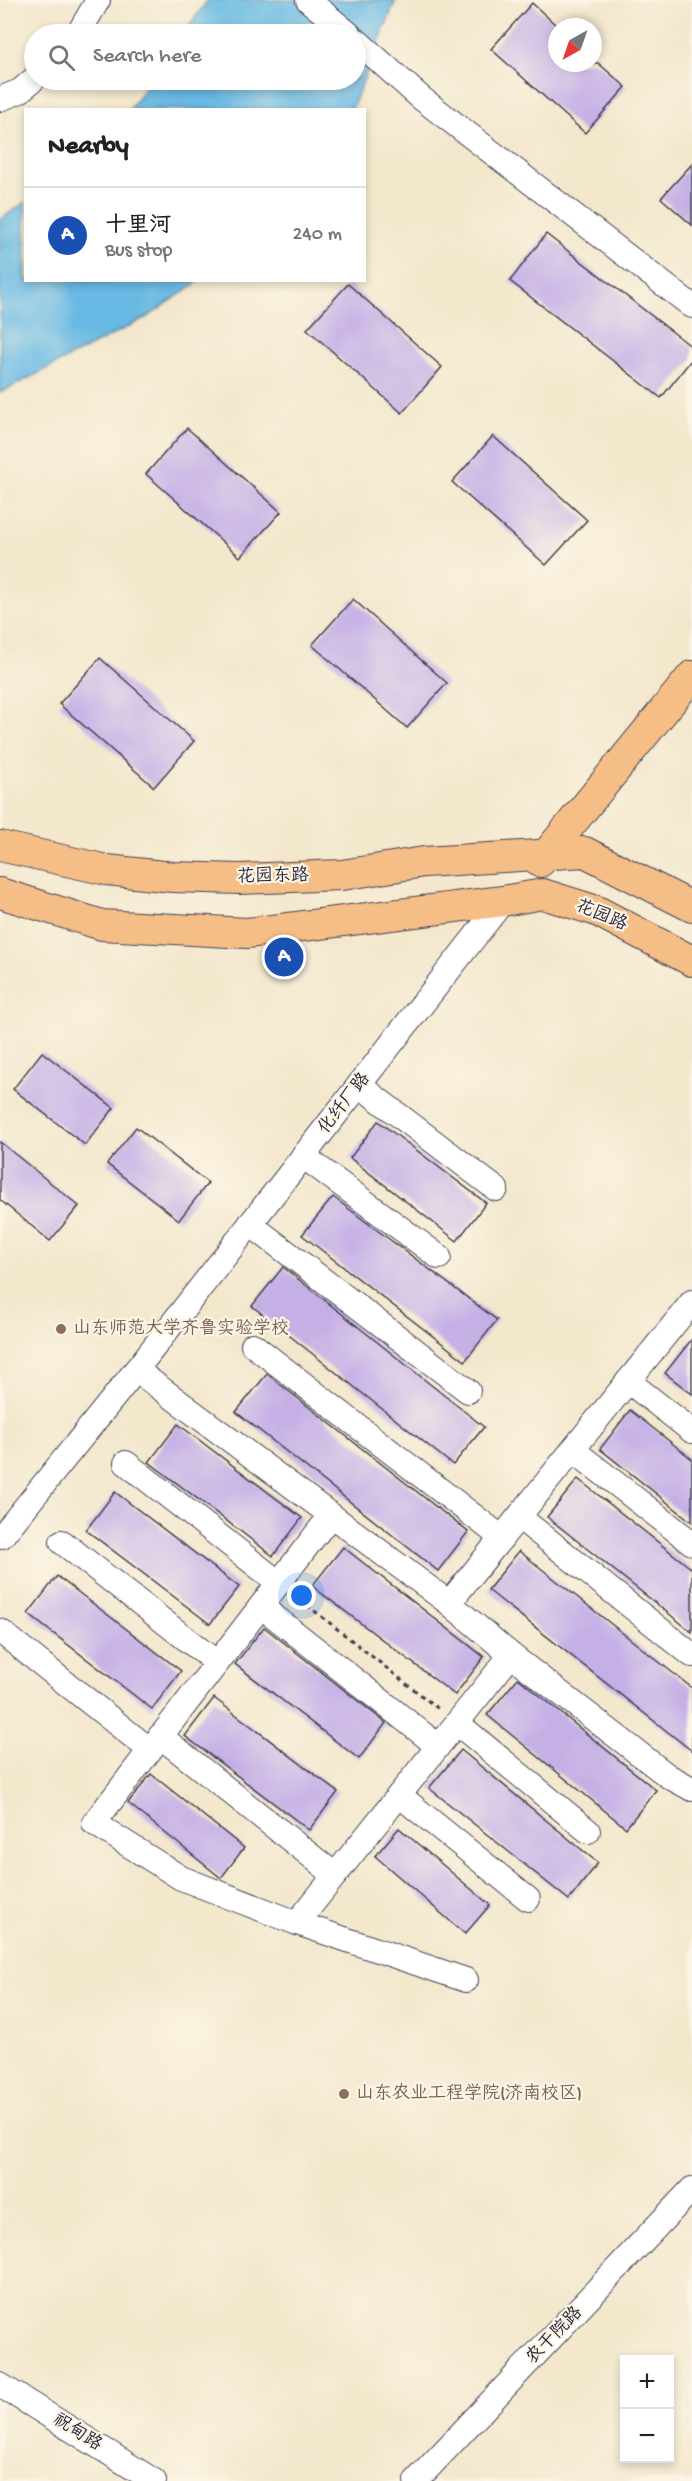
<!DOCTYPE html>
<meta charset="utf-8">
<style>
:root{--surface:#fff;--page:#f6f6f6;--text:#222;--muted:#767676;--line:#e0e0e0;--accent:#7c3aed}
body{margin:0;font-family:"Gochi Hand","LXGW WenKai TC",sans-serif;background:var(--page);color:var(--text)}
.controls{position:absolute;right:18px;bottom:18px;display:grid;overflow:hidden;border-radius:0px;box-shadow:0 3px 9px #0003}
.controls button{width:54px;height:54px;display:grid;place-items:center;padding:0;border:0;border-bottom:2px solid var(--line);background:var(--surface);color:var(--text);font:30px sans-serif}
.compass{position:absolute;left:548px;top:18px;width:54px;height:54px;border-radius:50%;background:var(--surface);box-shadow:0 3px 9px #0003;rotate:220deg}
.you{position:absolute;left:302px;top:1596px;width:21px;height:21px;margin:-15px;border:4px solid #fff;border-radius:50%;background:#1a73e8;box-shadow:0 0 0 9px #1a73e833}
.badge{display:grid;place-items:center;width:39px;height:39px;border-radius:50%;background:var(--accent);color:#fff;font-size:20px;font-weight:700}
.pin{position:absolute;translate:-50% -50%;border:3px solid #fff;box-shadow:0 2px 6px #0006}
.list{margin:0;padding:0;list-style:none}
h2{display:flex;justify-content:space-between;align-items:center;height:78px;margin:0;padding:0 24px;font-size:26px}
h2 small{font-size:20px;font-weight:400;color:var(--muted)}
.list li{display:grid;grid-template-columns:39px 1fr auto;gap:18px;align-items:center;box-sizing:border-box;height:96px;padding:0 24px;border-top:2px solid var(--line)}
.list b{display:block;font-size:22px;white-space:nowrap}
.list p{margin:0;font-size:20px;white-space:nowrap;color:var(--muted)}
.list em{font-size:20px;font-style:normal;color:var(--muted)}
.icon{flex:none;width:33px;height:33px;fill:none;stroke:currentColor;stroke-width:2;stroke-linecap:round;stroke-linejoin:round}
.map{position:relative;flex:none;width:692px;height:2481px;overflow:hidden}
.search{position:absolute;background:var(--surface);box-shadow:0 3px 9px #0003;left:24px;top:24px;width:342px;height:66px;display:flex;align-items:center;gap:15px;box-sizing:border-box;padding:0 21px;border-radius:33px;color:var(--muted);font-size:22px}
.panel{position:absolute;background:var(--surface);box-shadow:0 3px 9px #0003;left:24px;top:108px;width:342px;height:174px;border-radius:0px}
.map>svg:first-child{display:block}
.water{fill:#67b9e3;stroke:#446e8f;stroke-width:1.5}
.building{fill:#c5b0e6}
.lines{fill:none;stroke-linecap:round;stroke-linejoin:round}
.minor-casing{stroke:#414051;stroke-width:26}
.major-casing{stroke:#414051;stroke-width:32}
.path{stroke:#414051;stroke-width:3;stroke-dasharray:4.5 4.5;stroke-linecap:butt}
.minor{stroke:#fff;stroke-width:24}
.major{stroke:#f6be87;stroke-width:30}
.education-dot{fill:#8d6e63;stroke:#fcf5e5;stroke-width:2}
.labels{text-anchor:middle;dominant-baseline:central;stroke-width:4.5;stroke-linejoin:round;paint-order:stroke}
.street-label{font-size:18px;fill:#22223b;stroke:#fcf5e5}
.education-label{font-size:18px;fill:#785e54;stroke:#fcf5e5;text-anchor:start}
</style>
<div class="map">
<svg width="692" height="2481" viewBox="0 0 692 2481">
<rect width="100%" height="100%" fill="#fcf5e5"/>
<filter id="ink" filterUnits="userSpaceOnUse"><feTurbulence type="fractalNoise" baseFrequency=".0167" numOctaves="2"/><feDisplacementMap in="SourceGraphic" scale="12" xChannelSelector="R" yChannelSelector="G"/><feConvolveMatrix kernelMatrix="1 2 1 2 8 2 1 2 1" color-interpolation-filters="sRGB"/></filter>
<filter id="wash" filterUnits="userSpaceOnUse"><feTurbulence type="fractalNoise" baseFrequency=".008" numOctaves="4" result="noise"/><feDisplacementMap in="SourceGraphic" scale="24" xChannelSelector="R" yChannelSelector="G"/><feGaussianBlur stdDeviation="1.35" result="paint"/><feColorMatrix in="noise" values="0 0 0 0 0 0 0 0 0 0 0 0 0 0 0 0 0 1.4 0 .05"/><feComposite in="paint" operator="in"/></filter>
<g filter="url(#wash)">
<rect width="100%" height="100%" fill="#f3e7cc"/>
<!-- water -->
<g class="water">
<path d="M208 0H396L352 109 129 110 151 80H356V34H183Z"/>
<path d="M25 202 26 280 199 281 149 316 0 393V220Z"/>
</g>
<g id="blocks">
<!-- building -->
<g class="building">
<path d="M532 3 557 26V63H598L626 87 585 133 491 49Z"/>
<path d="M692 164V225L661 198Z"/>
<path d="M546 234 692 347V359L661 398 510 281Z"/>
<path d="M348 284 442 367 402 413 307 329Z"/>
<path d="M187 428 281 512 240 557 146 474Z"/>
<path d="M493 436 587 520 546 565 452 482Z"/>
<path d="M353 599 447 683 407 728 312 645Z"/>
<path d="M100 658 194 741 154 787 59 704Z"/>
<path d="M42 1052 114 1108 85 1145 13 1089Z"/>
<path d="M378 1121 486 1203 457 1241 350 1158Z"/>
<path d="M136 1127 208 1183 179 1220 107 1164Z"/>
<path d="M0 1142 79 1206 50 1241 0 1200Z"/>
<path d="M333 1197 497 1320 465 1361 302 1235Z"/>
<path d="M283 1267 484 1427 453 1465 252 1306Z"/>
<path d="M692 1339V1394L665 1373Z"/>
<path d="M267 1374 468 1532 438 1571 236 1412Z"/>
<path d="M630 1410 692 1459V1522L600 1449Z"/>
<path d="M178 1424 302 1518 273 1556 149 1462Z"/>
<path d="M578 1479 692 1569V1632L547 1517Z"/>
<path d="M115 1492 239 1587 210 1624 86 1530Z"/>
<path d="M343 1547 484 1657 455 1695 312 1586Z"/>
<path d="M519 1551 692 1688V1751L488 1590Z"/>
<path d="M57 1576 181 1671 152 1709 28 1614Z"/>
<path d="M264 1627 386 1723 359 1759 235 1664Z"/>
<path d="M518 1678 656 1790 626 1828 487 1715Z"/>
<path d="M214 1698 338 1792 309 1830 185 1736Z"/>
<path d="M461 1750 598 1863 569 1900 429 1788Z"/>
<path d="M151 1774 244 1848 221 1878 128 1803Z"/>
<path d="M399 1828 490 1905 465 1934 375 1856Z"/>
</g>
</g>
</g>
<g filter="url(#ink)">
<use href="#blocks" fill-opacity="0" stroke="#414051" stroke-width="1.5"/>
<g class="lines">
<!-- minor casing -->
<g class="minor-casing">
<g id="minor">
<path d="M308 0 349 34"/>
<path d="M78 34 98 0"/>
<path d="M356 40 421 98 692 306"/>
<path d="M0 99 20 91 34 79"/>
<path d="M359 1085 496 1189"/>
<path d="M303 1156 439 1257"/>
<path d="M250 1224 468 1391"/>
<path d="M253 1345 502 1538"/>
<path d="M136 1370 449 1603 511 1655 668 1776 692 1789"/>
<path d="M628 1381 692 1431"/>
<path d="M573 1450 692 1543"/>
<path d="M126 1463 279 1583"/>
<path d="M331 1515 94 1823 181 1878 297 1923 511 1655"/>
<path d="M519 1517 692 1655"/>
<path d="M2 1536 136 1370 503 901"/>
<path d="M62 1542 217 1663"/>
<path d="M449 1603 692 1302"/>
<path d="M261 1606 438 1746"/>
<path d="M0 1631 150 1750"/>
<path d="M457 1723 588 1831"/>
<path d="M160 1736 335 1875"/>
<path d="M399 1795 528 1899"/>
<path d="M297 1923 466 1980"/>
<path d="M0 2385 154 2481"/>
<path d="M416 2481 692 2189"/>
</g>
</g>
<!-- major casing -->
<g class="major-casing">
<g id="major">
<path d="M0 846 107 870 173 877 240 879 342 875 424 862 585 852 692 907"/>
<path d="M540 862 692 676"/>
<path d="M0 893 102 925 247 933 503 901 543 894 597 911 692 961"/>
</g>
</g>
<!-- path -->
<path class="path" d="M293 1594 441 1711"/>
<!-- minor -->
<use href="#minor" class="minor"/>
<!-- major -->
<use href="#major" class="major"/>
</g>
</g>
<!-- markers -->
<g class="education-dot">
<circle cx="61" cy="1329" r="6"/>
<circle cx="344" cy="2094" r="6"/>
</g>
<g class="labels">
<!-- street labels -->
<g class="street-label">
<text transform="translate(273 877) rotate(-1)">花园东路</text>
<text transform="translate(601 916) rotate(23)">花园路</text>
<text transform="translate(345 1104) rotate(-52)">化纤厂路</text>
<text transform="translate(555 2336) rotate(-46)">农干院路</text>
<text transform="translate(77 2433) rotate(32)">祝甸路</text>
</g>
<!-- education labels -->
<g class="education-label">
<text x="73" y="1329">山东师范大学齐鲁实验学校</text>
<text x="356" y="2094">山东农业工程学院(济南校区)</text>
</g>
</g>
</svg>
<div class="controls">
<button>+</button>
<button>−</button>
</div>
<svg class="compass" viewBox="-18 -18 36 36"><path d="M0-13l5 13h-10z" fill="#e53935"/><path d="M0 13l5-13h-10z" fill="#767676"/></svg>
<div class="you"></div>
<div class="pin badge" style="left:284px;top:957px;background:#1a4fb4">A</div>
<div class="search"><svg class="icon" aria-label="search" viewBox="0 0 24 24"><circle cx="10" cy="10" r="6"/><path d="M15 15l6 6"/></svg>Search here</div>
<section class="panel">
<h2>Nearby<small></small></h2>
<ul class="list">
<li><span class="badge" style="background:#1a4fb4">A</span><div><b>十里河</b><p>Bus stop</p></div><em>240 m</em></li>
</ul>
</section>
</div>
